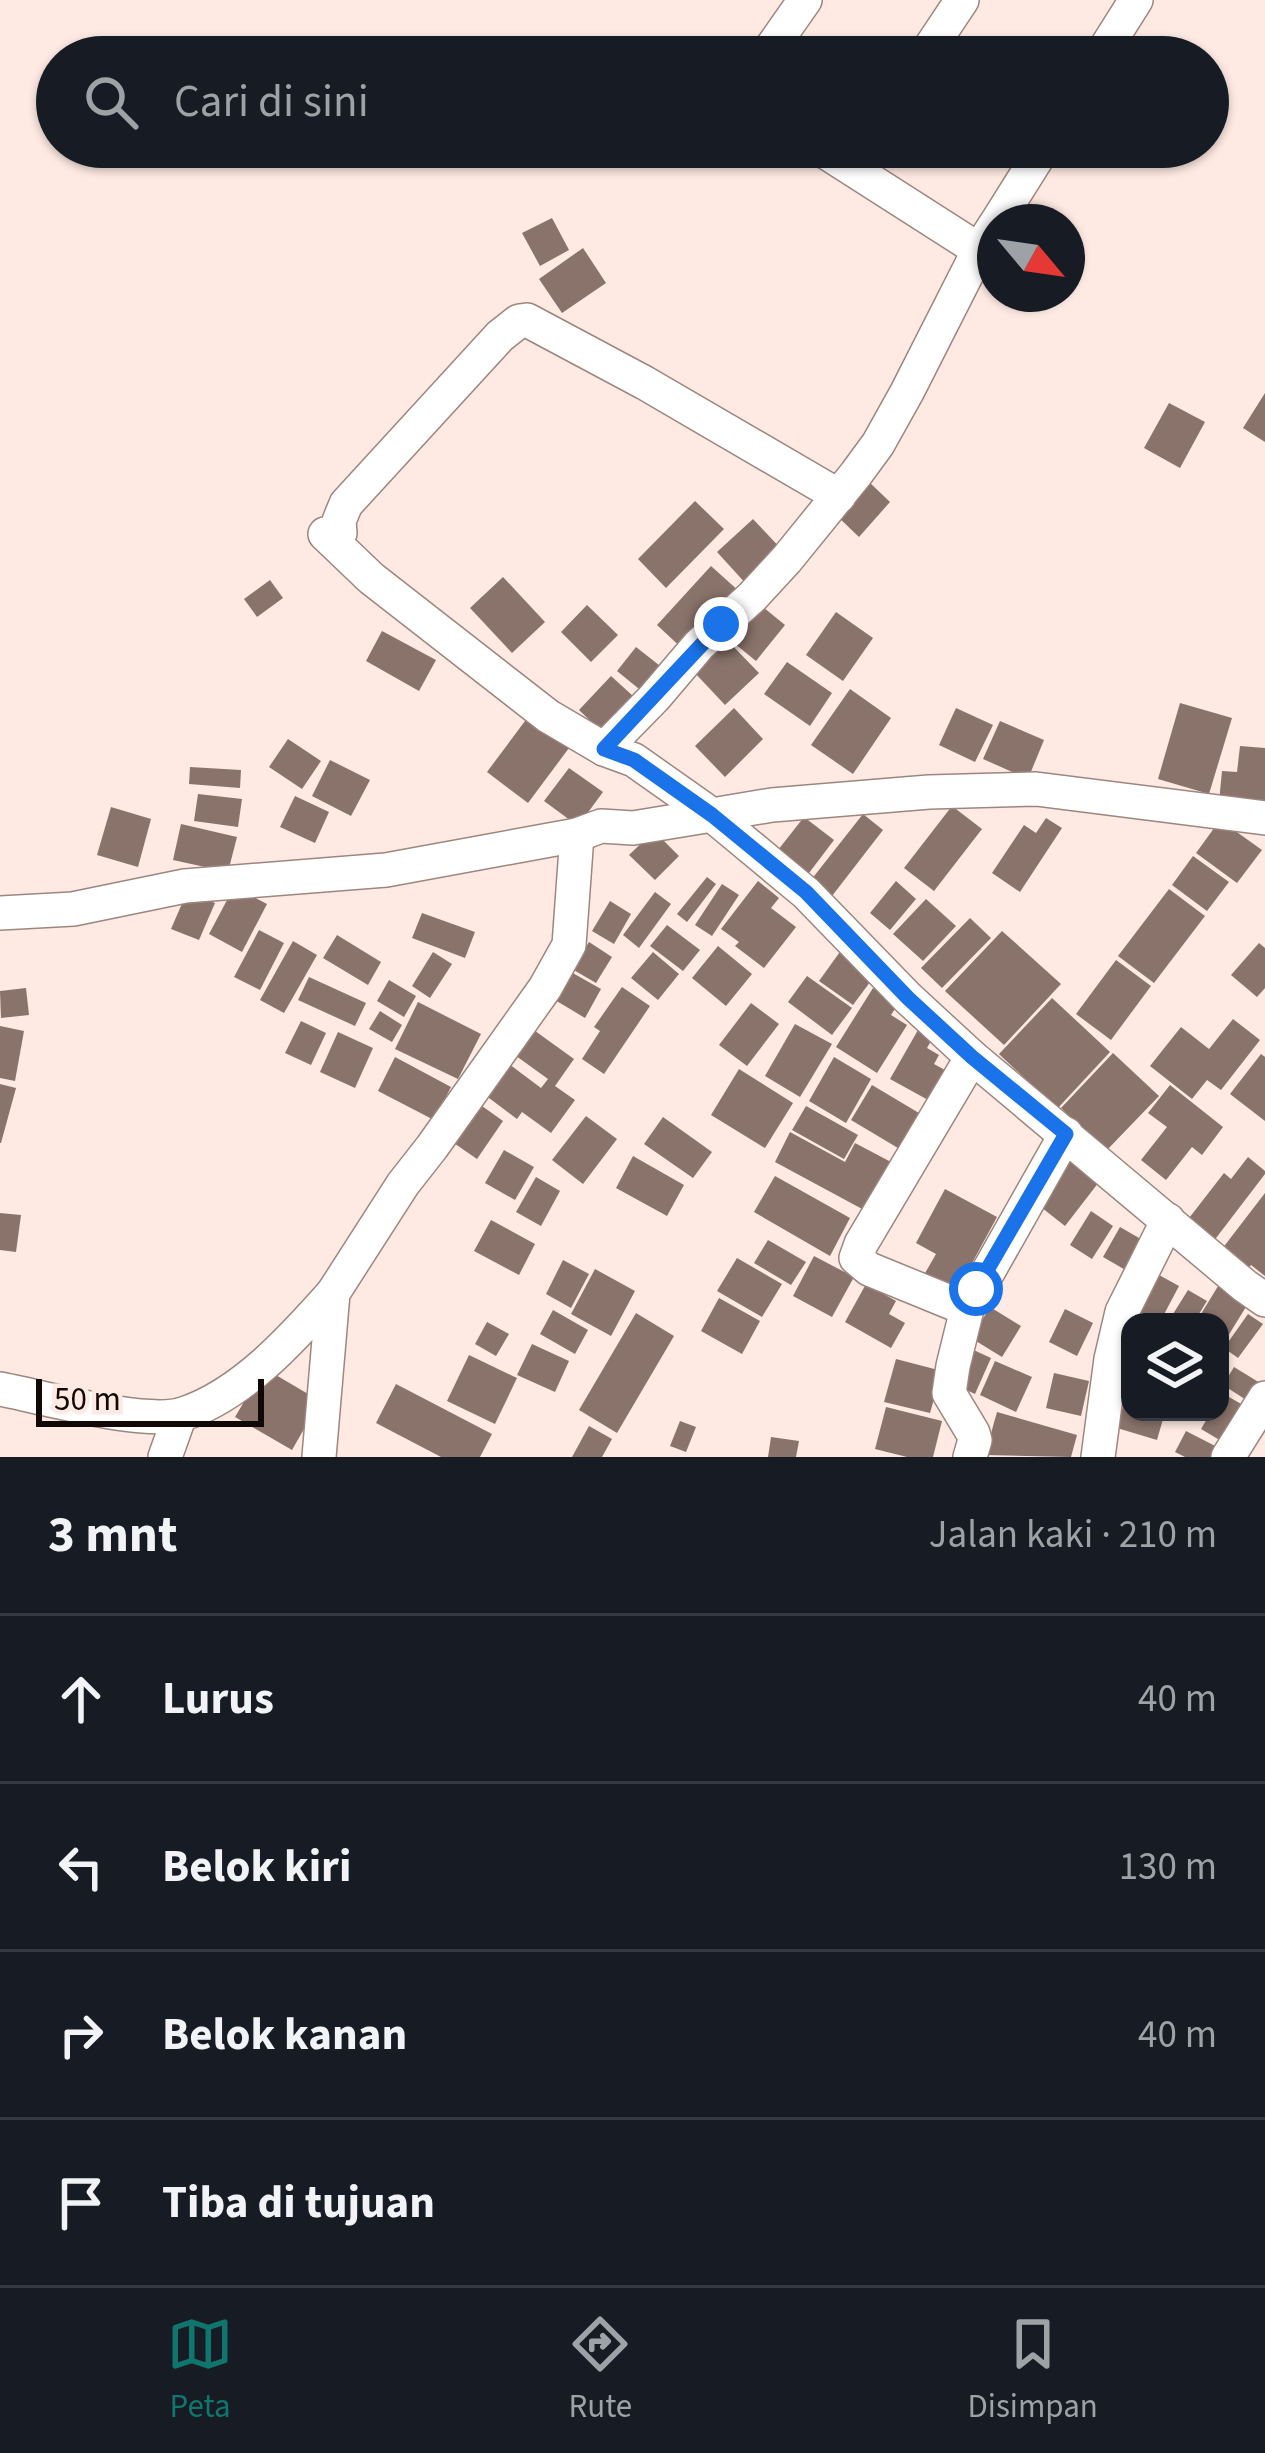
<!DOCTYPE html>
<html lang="id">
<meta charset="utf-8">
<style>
:root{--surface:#171b24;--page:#242831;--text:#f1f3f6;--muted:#9ea1a6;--line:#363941;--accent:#0f766e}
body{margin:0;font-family:"Source Sans 3",sans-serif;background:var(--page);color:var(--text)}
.controls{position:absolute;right:36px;bottom:36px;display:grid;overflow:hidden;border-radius:24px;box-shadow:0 3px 9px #0004}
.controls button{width:108px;height:108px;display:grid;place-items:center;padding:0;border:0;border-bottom:3px solid var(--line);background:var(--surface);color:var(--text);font:60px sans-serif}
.compass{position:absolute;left:977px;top:204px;width:108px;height:108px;border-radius:50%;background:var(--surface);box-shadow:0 3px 9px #0004;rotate:119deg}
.scale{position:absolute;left:36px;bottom:30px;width:228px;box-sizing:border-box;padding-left:12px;border:6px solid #110907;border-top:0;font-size:33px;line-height:42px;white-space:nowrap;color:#110907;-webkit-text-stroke:9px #feeae3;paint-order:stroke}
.stop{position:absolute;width:36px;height:36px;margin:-27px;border:9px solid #1a73e8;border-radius:50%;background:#fff}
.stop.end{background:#1a73e8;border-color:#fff;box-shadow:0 3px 12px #0008}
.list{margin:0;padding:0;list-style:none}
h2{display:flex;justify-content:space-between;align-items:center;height:156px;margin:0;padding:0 48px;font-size:51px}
h2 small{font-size:39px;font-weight:400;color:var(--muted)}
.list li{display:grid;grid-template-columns:78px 1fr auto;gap:36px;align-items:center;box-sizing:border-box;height:168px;padding:0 48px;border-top:3px solid var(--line)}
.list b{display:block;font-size:45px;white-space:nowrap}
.list em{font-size:39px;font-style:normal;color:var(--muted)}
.icon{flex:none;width:66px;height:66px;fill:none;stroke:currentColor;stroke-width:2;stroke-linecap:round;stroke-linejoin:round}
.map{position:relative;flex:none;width:1265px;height:1457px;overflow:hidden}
.search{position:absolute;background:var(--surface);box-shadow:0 3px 9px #0004;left:36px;right:36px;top:36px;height:132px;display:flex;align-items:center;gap:30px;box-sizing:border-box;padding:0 42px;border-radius:66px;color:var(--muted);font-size:45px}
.sheet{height:828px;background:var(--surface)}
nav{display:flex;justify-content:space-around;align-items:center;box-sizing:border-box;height:168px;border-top:3px solid var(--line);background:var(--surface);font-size:33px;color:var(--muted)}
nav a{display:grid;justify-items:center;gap:6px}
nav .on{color:var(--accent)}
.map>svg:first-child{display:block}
.building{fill:#89736b}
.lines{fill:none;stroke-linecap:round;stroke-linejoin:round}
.minor-casing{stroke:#9d867e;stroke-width:36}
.minor{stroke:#fff;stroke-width:33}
.route{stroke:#1a73e8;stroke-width:15}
</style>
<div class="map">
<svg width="1265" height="1457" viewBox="0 0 1265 1457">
<rect width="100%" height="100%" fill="#feeae3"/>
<!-- building -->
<g class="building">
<path d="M552 218 569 250 540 266 522 233Z"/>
<path d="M583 248 606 283 562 313 539 279Z"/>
<path d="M1265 393V442L1243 428Z"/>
<path d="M1169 403 1205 422 1180 468 1144 448Z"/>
<path d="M868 481 890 502 859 537 836 515Z"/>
<path d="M695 501 724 529 666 588 638 559Z"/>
<path d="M753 519 784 552 748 586 717 552Z"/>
<path d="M711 566 741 593 686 652 657 625Z"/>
<path d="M503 577 545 622 512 653 470 608Z"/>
<path d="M270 580 283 598 257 617 244 599Z"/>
<path d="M758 603 785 625 756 661 729 639Z"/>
<path d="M587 605 618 635 591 662 561 632Z"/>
<path d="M836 612 873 638 843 681 806 655Z"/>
<path d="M382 631 436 660 419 691 366 661Z"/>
<path d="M727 640 759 673 725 705 694 672Z"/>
<path d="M636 647 664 669 644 693 617 671Z"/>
<path d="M787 662 832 693 810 726 764 694Z"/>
<path d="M611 676 633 696 601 731 579 710Z"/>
<path d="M850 689 891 718 853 774 811 745Z"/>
<path d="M1180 703 1232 718 1209 794 1158 779Z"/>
<path d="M734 708 763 739 725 777 695 746Z"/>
<path d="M956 708 993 725 975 762 939 745Z"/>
<path d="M528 717 569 748 528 803 487 772Z"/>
<path d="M1000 721 1044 740 1028 779 983 759Z"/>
<path d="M288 739 321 761 302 789 269 767Z"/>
<path d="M1240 746 1265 748V806L1219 802 1222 771 1237 772Z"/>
<path d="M330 760 370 780 351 816 312 796Z"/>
<path d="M190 767 241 770 240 788 189 784Z"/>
<path d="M569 768 603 792 578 826 544 801Z"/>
<path d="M198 794 242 799 238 827 194 821Z"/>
<path d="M295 796 329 812 315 843 280 827Z"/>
<path d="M952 806 982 829 934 891 904 868Z"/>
<path d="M111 807 151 819 138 867 97 855Z"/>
<path d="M863 814 883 830 832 896 811 880Z"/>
<path d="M804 817 834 840 809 873 778 850Z"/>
<path d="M1046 818 1062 828 1020 892 992 873 1024 825 1036 833Z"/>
<path d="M1220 820 1262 850 1237 883 1196 853Z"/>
<path d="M181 824 237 837 228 872 173 860Z"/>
<path d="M654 831 679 856 655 880 629 855Z"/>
<path d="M1193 856 1229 882 1207 911 1172 885Z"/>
<path d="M707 877 716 884 687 922 677 914Z"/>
<path d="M758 881 779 898 771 908 796 927 764 968 735 946 739 942 721 929Z"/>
<path d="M896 881 916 899 890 930 870 913Z"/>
<path d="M722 884 739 895 712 936 695 925Z"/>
<path d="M234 887 267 904 242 952 209 934Z"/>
<path d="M1169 889 1205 916 1154 983 1118 956Z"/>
<path d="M187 892 215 903 199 940 171 929Z"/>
<path d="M655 892 671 904 639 948 623 935Z"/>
<path d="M926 899 956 926 923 961 893 934Z"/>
<path d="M610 901 631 914 614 944 592 931Z"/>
<path d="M422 913 475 932 465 958 412 938Z"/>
<path d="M970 918 991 938 942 988 921 968Z"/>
<path d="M667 925 700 950 683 971 650 946Z"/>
<path d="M259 930 284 943 260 990 234 977Z"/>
<path d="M1002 931 1061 984 1004 1045 945 991Z"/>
<path d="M337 935 381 962 368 985 323 958Z"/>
<path d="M293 941 317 955 284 1013 260 1000Z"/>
<path d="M589 942 612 957 596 983 572 969Z"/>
<path d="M1259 943 1265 948V988L1257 997 1231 975Z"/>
<path d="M718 946 752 974 726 1006 692 978Z"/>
<path d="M842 949 876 974 853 1005 819 981Z"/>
<path d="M433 952 452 964 430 998 412 986Z"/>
<path d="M653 952 679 974 658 1000 631 978Z"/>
<path d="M1116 960 1151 986 1111 1040 1076 1014Z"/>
<path d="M571 972 601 989 585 1018 555 1000Z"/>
<path d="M807 976 852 1008 832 1035 788 1002Z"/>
<path d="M309 977 366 1003 355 1026 298 1000Z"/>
<path d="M389 980 416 996 404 1017 377 1001Z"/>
<path d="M622 987 650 1006 604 1074 582 1059 600 1031 594 1027Z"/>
<path d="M26 988 29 1015 1 1018 0 991Z"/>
<path d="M873 988 898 1004 891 1015 907 1025 877 1073 836 1047Z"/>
<path d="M1052 998 1110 1052 1057 1109 999 1054Z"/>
<path d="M418 1002 481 1034 458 1079 395 1049Z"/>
<path d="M751 1003 779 1024 747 1066 719 1045Z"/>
<path d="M380 1011 402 1025 392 1042 369 1029Z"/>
<path d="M1233 1019 1260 1040 1221 1090 1207 1080 1192 1099 1150 1066 1181 1027 1209 1049Z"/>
<path d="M301 1021 326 1033 311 1065 285 1053Z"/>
<path d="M922 1023 936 1032 927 1048 939 1055 934 1064 956 1076 939 1106 890 1079Z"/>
<path d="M795 1024 832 1044 800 1097 765 1076Z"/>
<path d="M0 1026 24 1031 15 1081 0 1078Z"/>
<path d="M531 1028 574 1059 555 1086 575 1100 551 1133 522 1112 517 1119 481 1092 505 1061 541 1088 548 1079 512 1053Z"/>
<path d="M338 1032 373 1048 355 1088 320 1072Z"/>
<path d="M1113 1053 1159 1096 1106 1151 1061 1108Z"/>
<path d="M1261 1054 1265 1057V1121L1230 1094Z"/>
<path d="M395 1057 451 1087 434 1120 378 1091Z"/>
<path d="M834 1057 871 1079 846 1123 809 1101Z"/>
<path d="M739 1069 793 1103 765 1148 711 1115Z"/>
<path d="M0 1084 16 1088 1 1143H0Z"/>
<path d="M872 1085 929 1119 908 1154 851 1120Z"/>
<path d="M1170 1085 1223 1127 1202 1155 1192 1147 1166 1180 1141 1160 1167 1127 1148 1113Z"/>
<path d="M475 1101 503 1121 477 1159 448 1139Z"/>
<path d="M806 1106 858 1135 844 1159 792 1130Z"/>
<path d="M586 1116 617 1139 583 1184 552 1160Z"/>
<path d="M663 1117 712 1152 693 1178 644 1144Z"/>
<path d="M790 1132 845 1162 855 1143 891 1162 864 1210 775 1162Z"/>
<path d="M504 1150 534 1167 515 1200 485 1183Z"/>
<path d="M633 1156 684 1185 667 1216 616 1188Z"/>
<path d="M1248 1157 1265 1171V1174L1213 1242 1186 1222 1224 1173 1231 1179Z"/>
<path d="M1070 1159 1099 1182 1065 1226 1037 1204Z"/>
<path d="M775 1176 850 1218 830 1256 754 1212Z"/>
<path d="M536 1177 560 1191 541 1226 516 1212Z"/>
<path d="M945 1189 997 1217 952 1300 920 1282 936 1254 916 1243Z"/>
<path d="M1265 1193V1276L1251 1265 1248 1269 1222 1249Z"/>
<path d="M1091 1211 1113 1226 1092 1259 1070 1245Z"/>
<path d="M0 1213 21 1215 16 1252 0 1250Z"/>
<path d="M491 1220 535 1244 519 1275 474 1251Z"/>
<path d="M1120 1227 1146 1242 1129 1272 1103 1257Z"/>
<path d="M768 1240 806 1262 791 1285 754 1263Z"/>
<path d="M814 1256 854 1277 832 1317 793 1296Z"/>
<path d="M737 1258 782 1284 762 1317 717 1291Z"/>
<path d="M563 1260 589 1274 571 1308 546 1294Z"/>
<path d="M595 1269 635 1291 611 1336 571 1314Z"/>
<path d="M1150 1270 1179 1286 1160 1322 1129 1307Z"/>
<path d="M1220 1283 1249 1302 1220 1349V1322H1196Z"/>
<path d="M866 1284 896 1301 889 1314 905 1323 891 1348 845 1322Z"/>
<path d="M1188 1290 1207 1301 1194 1322H1168Z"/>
<path d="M719 1298 760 1321 742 1354 701 1331Z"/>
<path d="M990 1307 1021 1326 1002 1357 971 1338Z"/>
<path d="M1065 1309 1093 1323 1077 1356 1049 1342Z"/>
<path d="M553 1310 588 1330 575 1354 540 1334Z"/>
<path d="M636 1313 674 1336 617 1433 579 1410Z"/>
<path d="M1248 1314 1263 1324 1238 1358 1224 1348Z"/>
<path d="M487 1322 509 1334 496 1356 475 1344Z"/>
<path d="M532 1344 569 1361 555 1392 517 1375Z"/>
<path d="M967 1347 991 1358 975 1394 951 1383Z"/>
<path d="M469 1355 517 1378 495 1424 447 1401Z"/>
<path d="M896 1359 942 1371 930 1413 884 1402Z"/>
<path d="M995 1361 1032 1377 1016 1412 980 1395Z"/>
<path d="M1234 1367 1265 1386 1254 1405 1223 1385Z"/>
<path d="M264 1368 320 1401 292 1450 235 1417Z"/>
<path d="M1054 1373 1089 1381 1081 1416 1046 1408Z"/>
<path d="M396 1384 492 1434 480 1457H441L376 1423Z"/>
<path d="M1129 1387 1130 1412H1165L1157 1440 1117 1428Z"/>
<path d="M1222 1393 1250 1409 1228 1445 1201 1429 1211 1412H1220Z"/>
<path d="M886 1407 942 1421 933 1457H907L875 1449Z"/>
<path d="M997 1412 1077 1435 1071 1457 985 1455Z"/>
<path d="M680 1421 696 1427 686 1452 670 1446Z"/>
<path d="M589 1426 612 1439 602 1457H572Z"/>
<path d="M1186 1431 1221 1449 1217 1457H1185L1175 1452Z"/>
<path d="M771 1437 799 1441 796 1457H768Z"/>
</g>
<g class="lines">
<!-- minor casing -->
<g class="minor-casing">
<g id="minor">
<path d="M765 57 805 0"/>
<path d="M924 57 962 0"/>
<path d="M1100 57 1136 0"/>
<path d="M818 147 979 250"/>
<path d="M997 222 1044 147"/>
<path d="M839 496 645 383 527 320 519 321 500 336 346 504 339 521 340 533 325 534 371 578 548 716 604 749 634 760 712 815 772 805 929 792 1036 789 1265 818"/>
<path d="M604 749 654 698 699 645 752 597 787 559 856 474 878 444 907 392 979 250 995 225"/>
<path d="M0 913 73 909 185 886 386 870 577 835 601 826 633 828 712 815 806 893 908 998 972 1057 1245 1286 1265 1300"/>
<path d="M967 1309 869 1269 856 1258 861 1244 972 1057"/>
<path d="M0 1389C42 1397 146 1426 183 1414 242 1395 293 1338 333 1293"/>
<path d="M165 1457 180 1415"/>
<path d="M319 1457 333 1293 403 1184 432 1147 545 988 569 945 577 835"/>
<path d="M970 1457 975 1440 973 1433 949 1393 953 1366 967 1309 1066 1134"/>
<path d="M1098 1457 1111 1359 1122 1312 1168 1220"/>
<path d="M1228 1457 1265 1398"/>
</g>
</g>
<!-- minor -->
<use href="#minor" class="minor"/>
</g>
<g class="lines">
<!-- route -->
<path class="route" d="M721 624 604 749 634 760 712 815 806 892 908 998 972 1057 1066 1134 976 1289"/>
</g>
</svg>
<div class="controls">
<button><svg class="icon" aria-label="layers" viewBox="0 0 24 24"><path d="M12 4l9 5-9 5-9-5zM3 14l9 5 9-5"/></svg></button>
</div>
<svg class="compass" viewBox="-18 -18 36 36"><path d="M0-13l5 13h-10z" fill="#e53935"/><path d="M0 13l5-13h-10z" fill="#9ea1a6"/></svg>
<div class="scale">50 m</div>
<div class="stop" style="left:976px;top:1289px"></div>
<div class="stop end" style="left:721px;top:624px"></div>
<div class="search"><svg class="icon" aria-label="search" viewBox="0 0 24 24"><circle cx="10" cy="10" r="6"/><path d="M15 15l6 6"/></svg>Cari di sini</div>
</div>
<section class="sheet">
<h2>3 mnt<small>Jalan kaki · 210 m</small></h2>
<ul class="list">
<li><svg class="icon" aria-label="ahead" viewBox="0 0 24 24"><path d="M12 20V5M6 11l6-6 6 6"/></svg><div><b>Lurus</b></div><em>40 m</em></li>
<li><svg class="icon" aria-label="left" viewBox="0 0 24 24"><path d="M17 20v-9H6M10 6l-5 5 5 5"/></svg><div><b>Belok kiri</b></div><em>130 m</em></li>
<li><svg class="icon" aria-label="right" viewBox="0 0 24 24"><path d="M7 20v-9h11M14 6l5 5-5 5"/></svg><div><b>Belok kanan</b></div><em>40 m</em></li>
<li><svg class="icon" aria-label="arrive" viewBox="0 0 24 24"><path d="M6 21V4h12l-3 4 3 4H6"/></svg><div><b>Tiba di tujuan</b></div></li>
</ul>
</section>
<nav>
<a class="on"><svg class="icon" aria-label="map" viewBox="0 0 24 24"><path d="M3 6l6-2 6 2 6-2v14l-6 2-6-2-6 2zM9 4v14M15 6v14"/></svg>Peta</a>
<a><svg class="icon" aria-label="directions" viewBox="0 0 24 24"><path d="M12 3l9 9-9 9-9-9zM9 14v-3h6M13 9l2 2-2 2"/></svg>Rute</a>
<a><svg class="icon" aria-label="saved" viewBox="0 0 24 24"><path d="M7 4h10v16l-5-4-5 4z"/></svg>Disimpan</a>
</nav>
